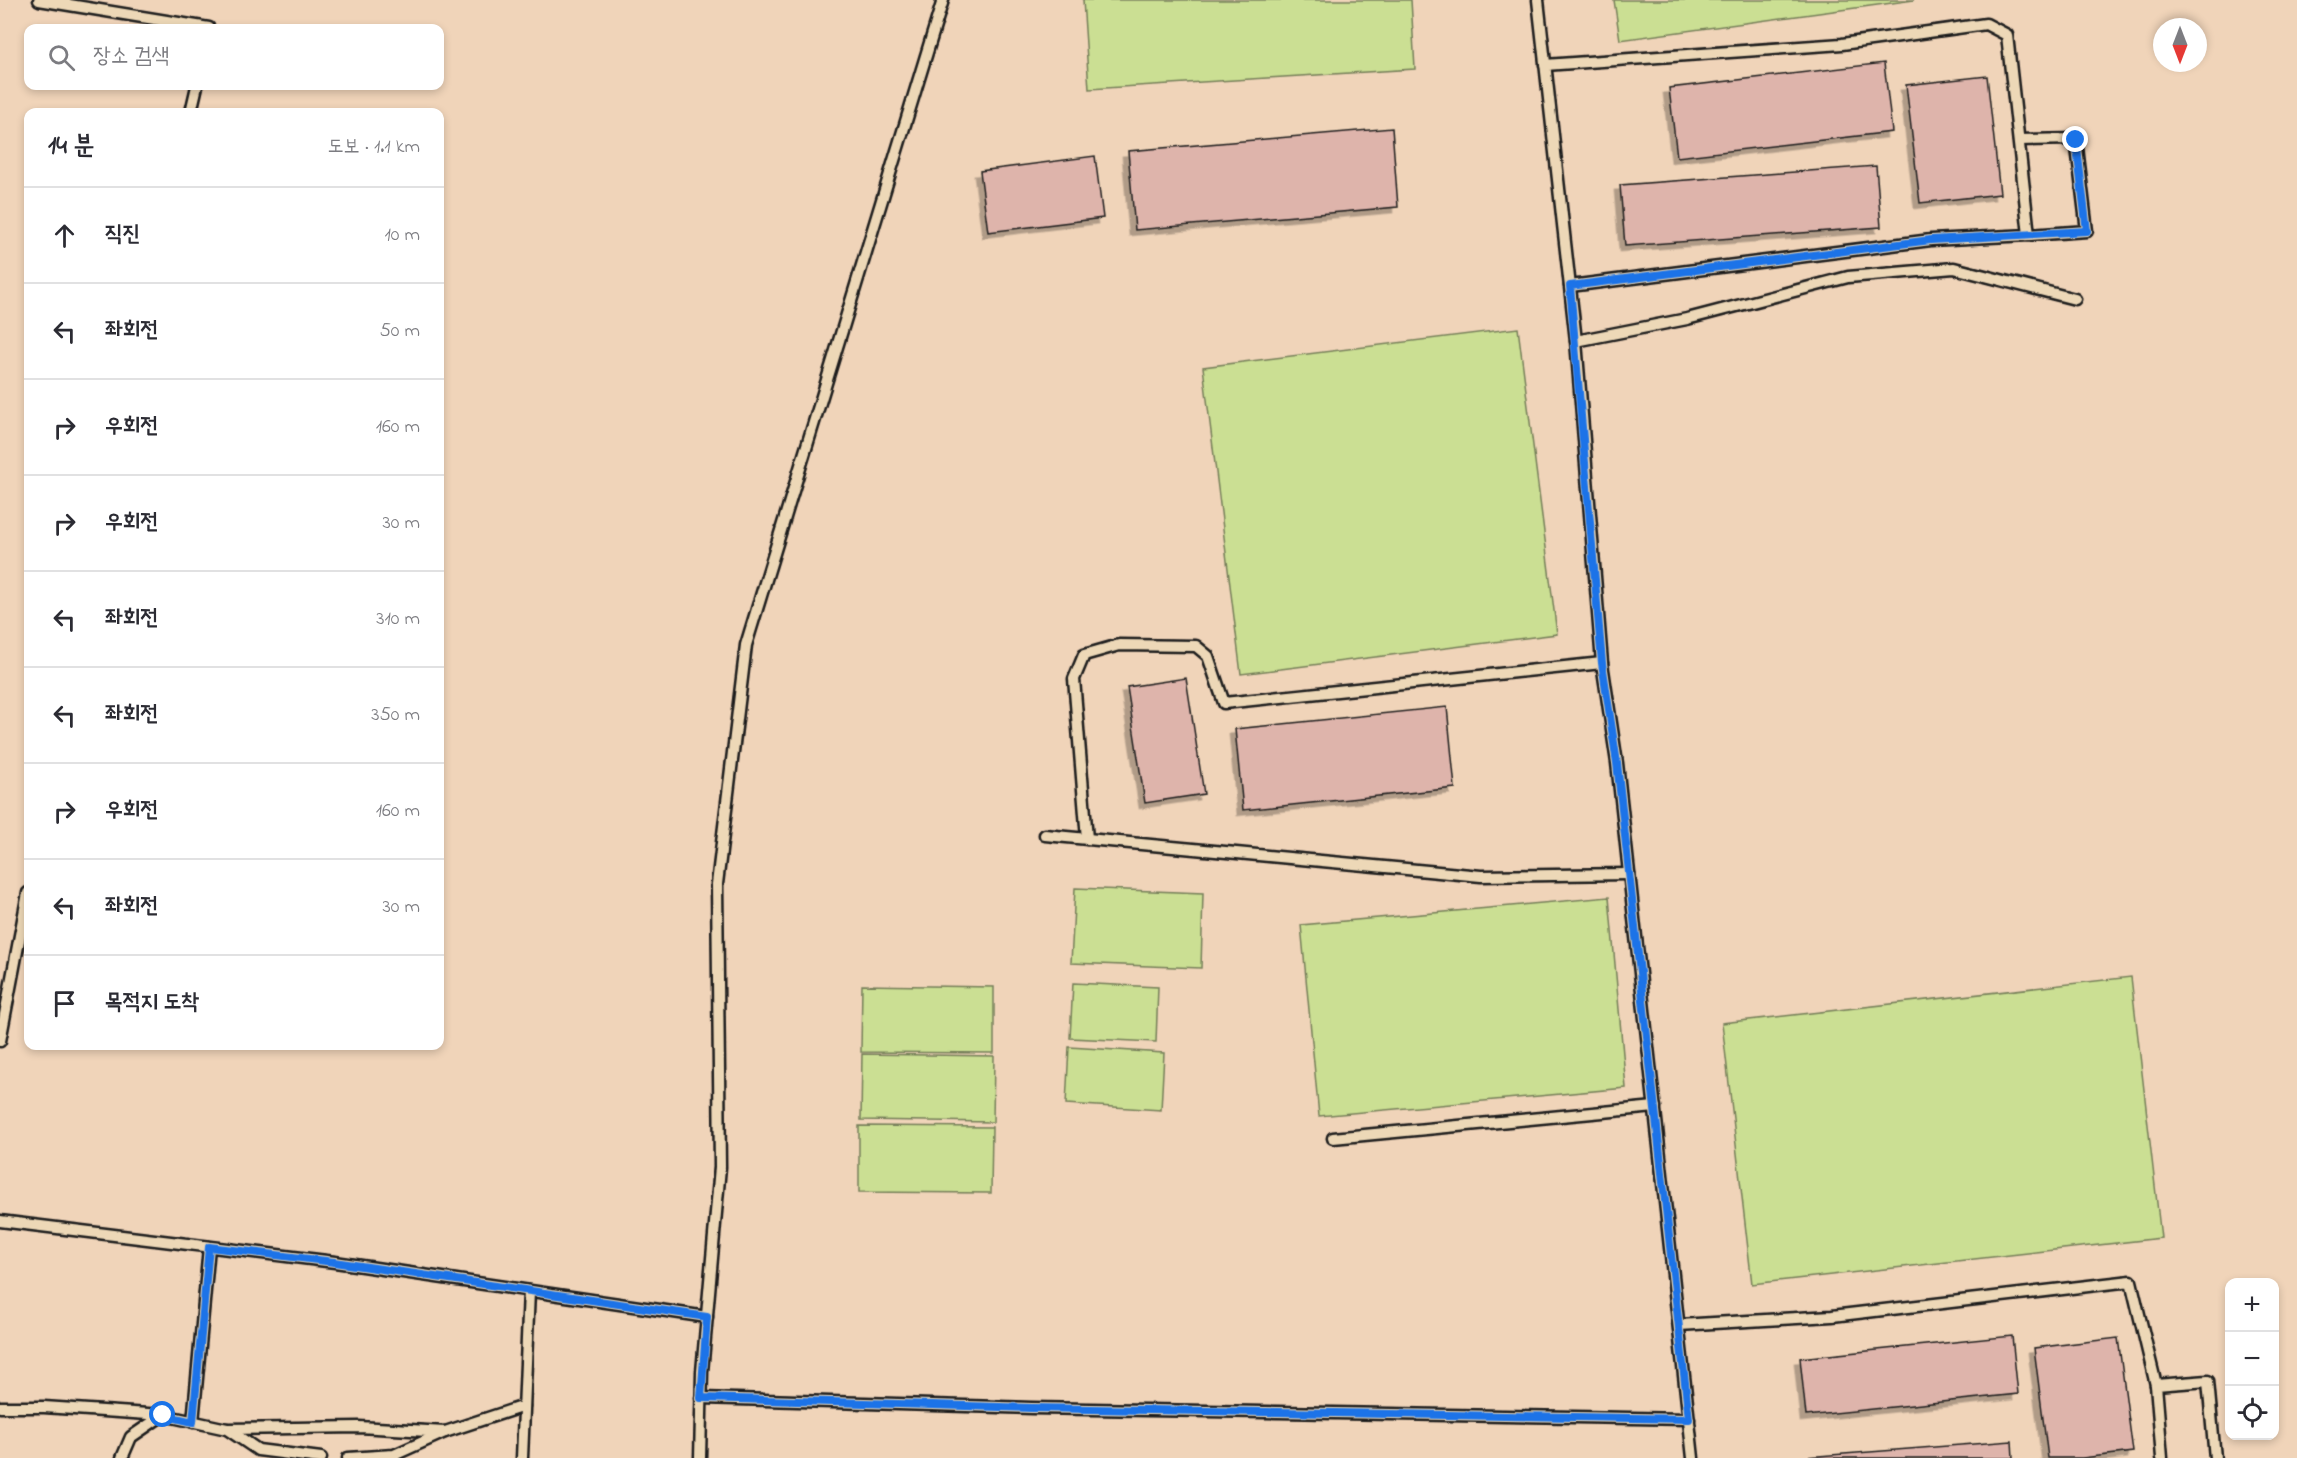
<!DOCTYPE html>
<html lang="ko">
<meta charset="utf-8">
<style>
:root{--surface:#fff;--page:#f7f7f7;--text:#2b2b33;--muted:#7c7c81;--line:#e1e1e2}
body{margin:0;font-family:"Indie Flower","Poor Story",sans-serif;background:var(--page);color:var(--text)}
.controls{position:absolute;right:18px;bottom:18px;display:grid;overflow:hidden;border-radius:12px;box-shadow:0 3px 9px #0003}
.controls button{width:54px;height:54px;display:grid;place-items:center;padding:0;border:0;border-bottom:2px solid var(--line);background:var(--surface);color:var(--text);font:30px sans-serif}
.compass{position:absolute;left:2153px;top:18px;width:54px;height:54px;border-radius:50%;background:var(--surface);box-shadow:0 3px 9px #0003;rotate:180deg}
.stop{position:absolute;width:18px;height:18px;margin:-14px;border:4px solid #1a73e8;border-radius:50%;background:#fff}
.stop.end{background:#1a73e8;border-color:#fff;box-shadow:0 2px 6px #0008}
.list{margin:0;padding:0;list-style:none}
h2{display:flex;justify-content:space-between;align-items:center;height:78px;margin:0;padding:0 24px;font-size:26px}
h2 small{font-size:20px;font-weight:400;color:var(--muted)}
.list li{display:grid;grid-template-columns:39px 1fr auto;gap:18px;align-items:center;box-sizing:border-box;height:96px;padding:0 24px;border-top:2px solid var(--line)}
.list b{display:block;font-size:22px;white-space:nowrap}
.list em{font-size:20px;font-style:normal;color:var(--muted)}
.icon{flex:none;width:33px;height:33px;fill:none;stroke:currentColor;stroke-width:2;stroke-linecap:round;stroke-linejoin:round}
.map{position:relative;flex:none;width:2297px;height:1458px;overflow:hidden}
.search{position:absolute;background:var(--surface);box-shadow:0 3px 9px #0003;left:24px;top:24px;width:420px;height:66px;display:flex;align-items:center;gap:15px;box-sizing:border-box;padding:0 21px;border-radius:12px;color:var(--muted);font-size:22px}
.panel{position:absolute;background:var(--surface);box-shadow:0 3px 9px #0003;left:24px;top:108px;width:420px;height:942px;border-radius:12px}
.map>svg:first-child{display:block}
.green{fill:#cbdf93;stroke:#747e58;stroke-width:1.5}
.building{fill:#deb4ab;stroke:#1c1c1c;stroke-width:1.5;filter:url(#shadow)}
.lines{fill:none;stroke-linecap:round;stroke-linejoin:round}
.lane-casing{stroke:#1c1c1c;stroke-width:15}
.lane{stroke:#edd8b7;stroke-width:10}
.route{stroke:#1a73e8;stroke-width:8}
</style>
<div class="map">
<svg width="2297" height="1458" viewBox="0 0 2297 1458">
<defs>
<filter id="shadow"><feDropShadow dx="-5.5" dy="5.5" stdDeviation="0" flood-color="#0004"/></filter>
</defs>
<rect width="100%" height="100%" fill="#f0d4b9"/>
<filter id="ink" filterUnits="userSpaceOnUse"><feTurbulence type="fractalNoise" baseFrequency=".0167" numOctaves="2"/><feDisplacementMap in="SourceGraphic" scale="12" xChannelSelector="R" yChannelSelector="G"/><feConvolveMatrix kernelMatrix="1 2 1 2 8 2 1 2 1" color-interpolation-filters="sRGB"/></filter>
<g filter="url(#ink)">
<!-- green -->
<g class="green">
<path d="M1083 0H1411L1415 69 1089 89Z"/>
<path d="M1614 0H1914L1620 40Z"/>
<path d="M1518 328 1557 634 1241 674 1203 367Z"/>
<path d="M1075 888 1203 893 1201 968 1071 963Z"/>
<path d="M1609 897 1626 1088 1319 1116 1301 925Z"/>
<path d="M2131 977 2161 1238 1752 1284 1722 1023Z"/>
<path d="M1073 983 1158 987 1156 1042 1070 1038Z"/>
<path d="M862 985 994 987V1053L861 1052Z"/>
<path d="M1069 1047 1164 1053 1161 1110 1066 1104Z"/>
<path d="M862 1054 994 1056 993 1122 861 1120Z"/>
<path d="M859 1126 992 1127 991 1193 859 1192Z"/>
</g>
<!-- building -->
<g class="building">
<path d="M1884 63 1892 132 1677 157 1669 88Z"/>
<path d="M1987 76 2000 194 1920 203 1906 85Z"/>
<path d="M1392 128 1398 207 1135 230 1128 151Z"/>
<path d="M1095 156 1103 218 988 232 980 171Z"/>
<path d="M1876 166 1881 227 1625 246 1620 185Z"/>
<path d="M1186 678 1204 794 1145 803 1127 687Z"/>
<path d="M1447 707 1455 788 1243 810 1235 729Z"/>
<path d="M2012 1336 2018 1394 1806 1416 1800 1358Z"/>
<path d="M2118 1338 2133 1452 2082 1458H2048L2034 1348Z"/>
<path d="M2012 1441 2013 1458H1792Z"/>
</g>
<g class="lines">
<!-- lane casing -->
<g class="lane-casing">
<g id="lane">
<path d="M39 0 209 28"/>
<path d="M1538 0 1576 341 1602 663 1617 763 1693 1458"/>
<path d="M1545 65 1842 44 1986 24 2007 35 2029 235 1931 240 1570 286"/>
<path d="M191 112 197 86"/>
<path d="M2019 140 2076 139 2087 231 2029 235"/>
<path d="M1576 341 1687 319 1848 277 1954 268 2075 299"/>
<path d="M1045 835 1481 876 1629 874"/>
<path d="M1087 839 1074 679 1084 655 1119 645 1196 646 1208 656 1224 703 1602 663"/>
<path d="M0 1041 28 893"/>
<path d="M1333 1138 1655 1107"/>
<path d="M0 1221 335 1262 707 1317"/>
<path d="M1679 1325 1832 1316 2131 1281 2156 1385"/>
<path d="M701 1398 1032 1408 1689 1419"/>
<path d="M0 1407H44L163 1415 227 1429 258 1450 321 1458"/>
<path d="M193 1422 209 1247"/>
<path d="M227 1429 359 1427 445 1432"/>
<path d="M122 1458 131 1437 163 1415"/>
<path d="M348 1458 394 1455 445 1432 524 1406"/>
<path d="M522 1458 529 1291"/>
<path d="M700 1458 702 1372 720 1167 717 884 746 645 943 0"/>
<path d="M2162 1458 2156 1385 2208 1381 2215 1458"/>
</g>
</g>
<!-- lane -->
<use href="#lane" class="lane"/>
</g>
</g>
<g class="lines" filter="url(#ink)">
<!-- route -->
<path class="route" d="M163 1415 193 1422 209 1247 334 1262 707 1317 701 1398 1032 1408 1689 1419 1617 763 1602 663 1570 286 1931 240 2087 231 2076 140"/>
</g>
</svg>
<div class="controls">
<button>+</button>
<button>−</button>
<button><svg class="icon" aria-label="locate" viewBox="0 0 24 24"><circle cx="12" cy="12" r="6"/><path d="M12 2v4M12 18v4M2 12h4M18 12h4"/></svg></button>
</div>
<svg class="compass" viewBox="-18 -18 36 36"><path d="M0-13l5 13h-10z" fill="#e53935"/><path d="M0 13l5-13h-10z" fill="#7c7c81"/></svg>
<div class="stop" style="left:163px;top:1415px"></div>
<div class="stop end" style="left:2076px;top:140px"></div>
<div class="search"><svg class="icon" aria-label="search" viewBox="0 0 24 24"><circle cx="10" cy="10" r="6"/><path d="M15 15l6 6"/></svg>장소 검색</div>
<section class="panel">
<h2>14 분<small>도보 · 1.1 km</small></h2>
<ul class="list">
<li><svg class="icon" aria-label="ahead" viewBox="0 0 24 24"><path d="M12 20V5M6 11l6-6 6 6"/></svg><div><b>직진</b></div><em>10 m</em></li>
<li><svg class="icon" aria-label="left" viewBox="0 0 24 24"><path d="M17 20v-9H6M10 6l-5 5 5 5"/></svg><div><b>좌회전</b></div><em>50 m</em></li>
<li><svg class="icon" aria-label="right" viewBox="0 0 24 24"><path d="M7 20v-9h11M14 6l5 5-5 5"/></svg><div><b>우회전</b></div><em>160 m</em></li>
<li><svg class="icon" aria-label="right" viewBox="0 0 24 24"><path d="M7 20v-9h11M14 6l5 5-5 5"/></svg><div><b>우회전</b></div><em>30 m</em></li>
<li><svg class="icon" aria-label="left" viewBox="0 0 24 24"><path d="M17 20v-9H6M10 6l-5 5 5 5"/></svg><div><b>좌회전</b></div><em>310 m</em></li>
<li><svg class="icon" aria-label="left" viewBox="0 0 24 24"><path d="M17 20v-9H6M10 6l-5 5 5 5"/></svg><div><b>좌회전</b></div><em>350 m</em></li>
<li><svg class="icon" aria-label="right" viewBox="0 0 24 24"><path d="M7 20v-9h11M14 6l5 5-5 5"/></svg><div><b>우회전</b></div><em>160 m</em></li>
<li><svg class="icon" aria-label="left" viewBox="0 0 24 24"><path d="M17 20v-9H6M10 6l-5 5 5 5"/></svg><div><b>좌회전</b></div><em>30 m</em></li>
<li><svg class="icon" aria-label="arrive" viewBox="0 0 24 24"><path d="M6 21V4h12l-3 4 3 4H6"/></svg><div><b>목적지 도착</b></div></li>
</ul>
</section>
</div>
